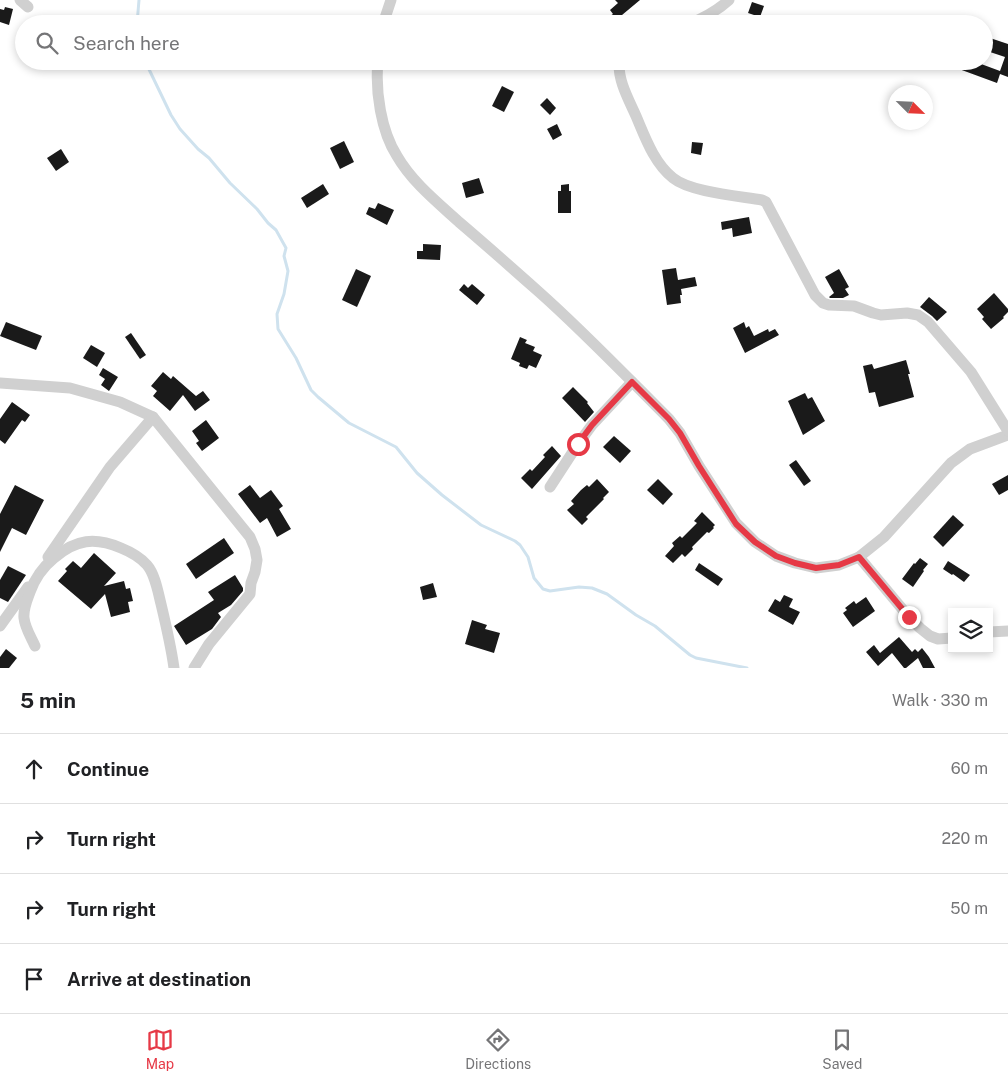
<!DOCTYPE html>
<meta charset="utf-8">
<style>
:root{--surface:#fff;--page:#f2f2f2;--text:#202124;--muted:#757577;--line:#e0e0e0;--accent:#e63946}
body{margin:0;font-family:"Public Sans",sans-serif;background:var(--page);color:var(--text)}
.controls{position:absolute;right:15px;bottom:15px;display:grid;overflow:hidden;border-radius:0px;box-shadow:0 2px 8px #0003}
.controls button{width:45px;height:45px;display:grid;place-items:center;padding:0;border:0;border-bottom:1px solid var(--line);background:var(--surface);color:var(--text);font:25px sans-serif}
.compass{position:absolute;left:888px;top:85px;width:45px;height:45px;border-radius:50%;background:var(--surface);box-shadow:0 2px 8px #0003;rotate:114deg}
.stop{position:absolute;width:15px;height:15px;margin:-11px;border:4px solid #e63946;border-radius:50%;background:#fff}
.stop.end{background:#e63946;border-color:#fff;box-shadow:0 1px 5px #0008}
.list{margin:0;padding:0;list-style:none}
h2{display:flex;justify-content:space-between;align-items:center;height:65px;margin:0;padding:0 20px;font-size:21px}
h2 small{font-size:16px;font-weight:400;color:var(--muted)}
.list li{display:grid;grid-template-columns:32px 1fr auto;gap:15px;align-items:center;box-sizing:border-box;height:70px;padding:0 20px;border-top:1px solid var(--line)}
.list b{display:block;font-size:19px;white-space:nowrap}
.list em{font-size:16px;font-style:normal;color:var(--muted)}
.icon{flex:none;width:28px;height:28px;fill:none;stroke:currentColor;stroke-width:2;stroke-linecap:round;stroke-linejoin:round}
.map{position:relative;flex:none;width:1008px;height:668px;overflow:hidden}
.search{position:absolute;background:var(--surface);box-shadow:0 2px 8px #0003;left:15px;right:15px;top:15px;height:55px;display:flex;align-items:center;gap:12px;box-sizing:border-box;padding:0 18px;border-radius:28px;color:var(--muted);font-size:19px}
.sheet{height:345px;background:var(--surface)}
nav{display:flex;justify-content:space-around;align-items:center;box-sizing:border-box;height:70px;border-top:1px solid var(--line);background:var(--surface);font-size:14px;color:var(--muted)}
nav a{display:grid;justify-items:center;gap:2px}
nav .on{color:var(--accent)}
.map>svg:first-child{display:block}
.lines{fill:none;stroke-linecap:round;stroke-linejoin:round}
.stream{stroke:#cfe2ee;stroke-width:3}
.building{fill:#1a1a1a}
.minor{stroke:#d0d0d0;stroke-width:11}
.route{stroke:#e63946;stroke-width:6}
</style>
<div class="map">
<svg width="1008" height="668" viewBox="0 0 1008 668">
<rect width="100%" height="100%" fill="#fff"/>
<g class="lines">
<!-- stream -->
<g class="stream">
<path d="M137 24 139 0"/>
<path d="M145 61 171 115 180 129 198 149 209 158 230 183 257 209 268 223 276 230 286 248 284 256 288 271 284 294 277 314 278 329 296 358 311 390 318 397 349 423 396 447 417 473 442 495 481 525 515 541 520 545 528 557 534 578 543 589 550 591 579 587 592 588 607 594 636 615 655 626 690 655 696 658 747 668"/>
</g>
</g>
<!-- building -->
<g class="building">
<path d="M615 0H640L622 15 624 16 616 23 610 16 613 14 610 10 618 3Z"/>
<path d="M752 2 764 6 760 17 748 13Z"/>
<path d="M5 7 13 9 9 25 0 22V9L4 10Z"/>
<path d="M984 36 1008 44V77L1000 74 997 83 940 62V61H973L1000 71 1005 57 984 50Z"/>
<path d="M502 86 514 92 504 112 492 106Z"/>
<path d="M547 98 556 108 550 115 540 105Z"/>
<path d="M557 124 562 135 553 140 547 129Z"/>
<path d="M344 141 354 162 340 169 330 148Z"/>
<path d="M692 142 703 143 701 155 691 153Z"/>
<path d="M61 149 69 162 56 171 47 158Z"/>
<path d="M479 178 484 193 466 198 462 183Z"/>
<path d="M323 184 329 194 307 208 301 198Z"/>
<path d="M569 184V191H571V213H558V191H561V185Z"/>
<path d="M378 203 394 210 387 225 366 214 369 207 375 209Z"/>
<path d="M749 217 752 233 733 237 732 228 722 230 721 222Z"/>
<path d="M423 244 441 245 440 260 417 259V251H423Z"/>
<path d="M676 268 678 280 695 277 697 286 681 289 682 295H680L681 303 667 305 662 270Z"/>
<path d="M356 269 371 276 357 307 342 300Z"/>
<path d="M839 269 849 287 845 289 849 295 843 298H830L829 297 834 293 825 277Z"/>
<path d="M464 284 468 288 472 284 485 295 477 305 459 290Z"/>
<path d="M994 293 1008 309V312L1003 317 1004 318 991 329 982 319 984 317 977 309Z"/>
<path d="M929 297 947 312 937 321 932 316 920 307Z"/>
<path d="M6 322 42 336 36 350 0 336Z"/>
<path d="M744 322 746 328 749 326 754 336 768 329 769 332 775 329 779 335 745 353 733 328Z"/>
<path d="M131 333 146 355 140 359 125 337Z"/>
<path d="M520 337 527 340 525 343 535 347 533 351 542 355 536 368 529 365 527 369 519 366 520 363 511 359Z"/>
<path d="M91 345 105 353 97 367 83 358Z"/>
<path d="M906 360 910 374H908L914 397 879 407 875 392 869 393 863 366 872 364 874 369Z"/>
<path d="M103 368 118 377 109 391 101 385 105 379 99 375Z"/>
<path d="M163 372 171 379 173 376 196 396 203 391 210 400 195 411 183 395 170 411 153 396 157 391 151 386Z"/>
<path d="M573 387 588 402 587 403 594 412 585 422 562 398Z"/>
<path d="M805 393 808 399 812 397 825 421 803 435 788 401Z"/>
<path d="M12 402 30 415 25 422 22 420 5 444 0 440V419Z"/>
<path d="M206 420 219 438 202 451 196 443 199 441 192 431Z"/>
<path d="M614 436 631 451 620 463 603 447Z"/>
<path d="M552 446 561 456 532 489 521 478 530 469 532 471 545 457 543 455Z"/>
<path d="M796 460 811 481 804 486 789 465Z"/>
<path d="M1008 475V490L999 495 992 484Z"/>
<path d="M597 479 609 492 603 498 604 499 586 517 588 519 582 525 567 510 574 504 571 501 581 490 587 485 589 487Z"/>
<path d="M658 479 673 494 663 505 647 490Z"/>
<path d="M15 485 44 500 26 535 12 528 0 552V514Z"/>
<path d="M250 485 260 498 271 490 283 506 279 509 291 529 277 537 267 518 260 523 238 494Z"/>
<path d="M702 512 715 525 713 527 714 528 709 533 707 532 692 547 693 549 685 557 682 554 673 563 665 556 674 546 672 543 680 536 682 538 697 523 694 521Z"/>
<path d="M953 515 964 525 943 547 933 537Z"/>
<path d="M224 538 234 553 196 579 186 564Z"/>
<path d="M94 553 116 573 104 586 124 581 126 589 130 588 133 601 128 602 130 612 111 617 105 594 91 609 58 581 67 571 65 569 73 561 81 568Z"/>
<path d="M920 558 928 564 923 570 924 571 913 587 902 579 914 563 915 564Z"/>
<path d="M948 561 970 575 964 582 953 574 952 575 943 569Z"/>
<path d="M699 563 723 579 718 586 695 570Z"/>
<path d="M8 566 26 575 8 602 0 598V580Z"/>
<path d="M235 575 243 588V591L231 605 218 613 221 617 212 629 186 645 174 626 214 600 208 592Z"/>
<path d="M433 583 437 597 423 600 420 587Z"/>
<path d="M784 595 793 599 789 607 800 612 793 625 768 611 775 599 780 602Z"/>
<path d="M866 597 875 611 853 627 843 613 847 610 845 608 854 601 856 604Z"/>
<path d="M472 620 487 625 485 629 500 633 494 653 465 644Z"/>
<path d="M899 637 912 652 915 649 918 652 922 648 929 657 935 668H923L918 658 906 668H904L892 653 878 666 866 652 874 645 880 653Z"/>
<path d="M6 649 17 658 9 668H0V657Z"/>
</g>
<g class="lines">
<!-- minor -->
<g class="minor">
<path d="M20 0 28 7"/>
<path d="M383 24 391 0"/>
<path d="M689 24C704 18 717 11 729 0"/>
<path d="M378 61C375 91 381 131 397 156 412 182 437 202 459 222 486 245 512 268 539 292 584 332 626 376 669 419L680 433 699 466 736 523 755 542 776 556 795 563 816 568 839 565 859 557 884 537 951 463 970 449 1008 435"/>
<path d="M619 61C618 81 628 98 636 116 645 137 654 163 673 178 690 192 739 196 762 200L766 202 815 295 823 303 829 305 854 306 873 313 881 315 907 313 918 315 928 322 971 372 1008 431"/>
<path d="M0 383 70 388 120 402 153 417 250 537 255 549 257 560 255 572 251 583 250 594 209 644 194 668"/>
<path d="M550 487 578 444 592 425 632 382"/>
<path d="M48 557 110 467 153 417"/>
<path d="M859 557 909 617 920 628 930 636 938 639 952 638"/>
<path d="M0 626 28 587"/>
<path d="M989 632 1008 631"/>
<path d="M35 646C31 637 25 628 24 618 23 609 27 600 30 592 35 578 43 567 54 558 76 539 95 537 121 548 131 552 140 557 147 565 155 574 158 592 161 604 166 625 171 646 174 668"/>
</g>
</g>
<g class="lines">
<!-- route -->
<path class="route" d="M578 444 592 425 632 382 669 419 680 433 699 466 736 524 755 542 776 556 795 563 816 568 839 565 859 557 909 617"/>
</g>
</svg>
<div class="controls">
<button><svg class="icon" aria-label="layers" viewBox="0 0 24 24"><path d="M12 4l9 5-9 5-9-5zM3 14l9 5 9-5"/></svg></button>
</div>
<svg class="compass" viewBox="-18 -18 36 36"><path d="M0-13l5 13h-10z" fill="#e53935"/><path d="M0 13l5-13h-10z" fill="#757577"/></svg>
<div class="stop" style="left:578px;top:444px"></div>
<div class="stop end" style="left:909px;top:617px"></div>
<div class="search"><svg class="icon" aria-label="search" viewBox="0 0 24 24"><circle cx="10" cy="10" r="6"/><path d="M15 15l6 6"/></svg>Search here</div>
</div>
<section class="sheet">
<h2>5 min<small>Walk · 330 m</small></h2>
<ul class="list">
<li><svg class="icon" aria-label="ahead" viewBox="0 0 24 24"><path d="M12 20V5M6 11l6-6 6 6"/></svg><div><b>Continue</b></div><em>60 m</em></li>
<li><svg class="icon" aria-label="right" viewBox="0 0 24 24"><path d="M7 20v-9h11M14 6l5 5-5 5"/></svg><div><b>Turn right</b></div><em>220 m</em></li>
<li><svg class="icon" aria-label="right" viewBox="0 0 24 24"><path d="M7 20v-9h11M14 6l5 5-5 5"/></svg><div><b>Turn right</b></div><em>50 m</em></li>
<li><svg class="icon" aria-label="arrive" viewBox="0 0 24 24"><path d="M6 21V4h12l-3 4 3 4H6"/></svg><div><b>Arrive at destination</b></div></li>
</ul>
</section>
<nav>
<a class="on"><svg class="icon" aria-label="map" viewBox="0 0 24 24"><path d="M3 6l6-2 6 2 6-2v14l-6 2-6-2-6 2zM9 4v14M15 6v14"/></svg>Map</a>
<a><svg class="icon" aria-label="directions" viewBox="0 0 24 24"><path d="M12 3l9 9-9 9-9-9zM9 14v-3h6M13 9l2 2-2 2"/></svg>Directions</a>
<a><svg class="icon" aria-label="saved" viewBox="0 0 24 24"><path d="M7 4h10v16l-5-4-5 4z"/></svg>Saved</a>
</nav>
